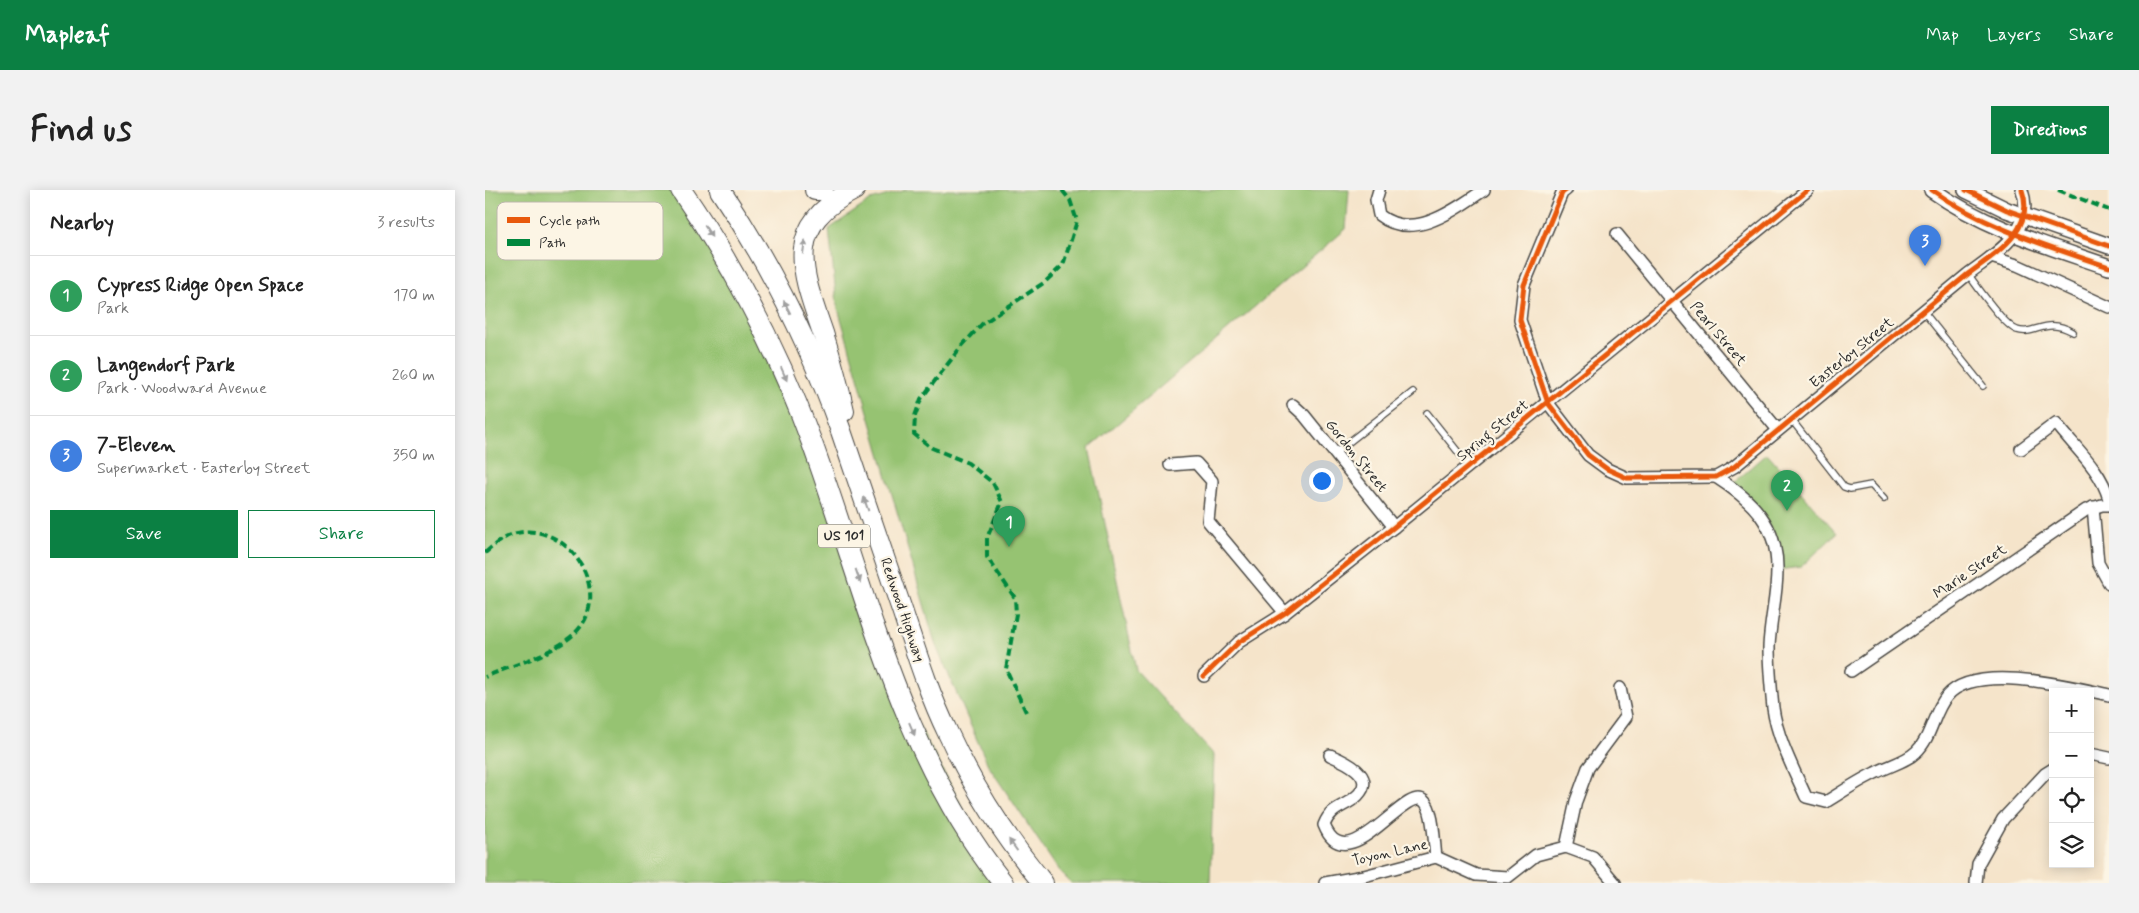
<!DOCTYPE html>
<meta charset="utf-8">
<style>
:root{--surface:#fff;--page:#f2f2f2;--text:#222;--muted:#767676;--line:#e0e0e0;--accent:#0b8043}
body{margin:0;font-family:Mynerve,sans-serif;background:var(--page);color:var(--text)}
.controls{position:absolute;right:15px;bottom:15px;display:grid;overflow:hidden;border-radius:0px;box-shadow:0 2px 12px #0003}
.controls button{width:45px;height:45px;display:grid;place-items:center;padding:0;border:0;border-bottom:1px solid var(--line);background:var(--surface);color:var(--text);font:25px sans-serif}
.you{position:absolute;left:836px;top:290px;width:18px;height:18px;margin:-12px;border:4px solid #fff;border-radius:50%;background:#1a73e8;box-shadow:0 0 0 8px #1a73e833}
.badge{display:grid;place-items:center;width:32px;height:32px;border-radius:50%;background:var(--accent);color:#fff;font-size:16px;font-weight:700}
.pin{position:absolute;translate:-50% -41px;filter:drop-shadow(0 1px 2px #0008)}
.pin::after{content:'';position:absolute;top:26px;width:18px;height:15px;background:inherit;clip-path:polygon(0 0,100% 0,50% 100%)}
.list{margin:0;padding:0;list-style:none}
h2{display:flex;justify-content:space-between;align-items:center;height:65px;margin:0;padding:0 20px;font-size:21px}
h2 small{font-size:16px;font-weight:400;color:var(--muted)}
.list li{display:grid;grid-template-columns:32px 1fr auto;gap:15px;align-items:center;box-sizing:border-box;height:80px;padding:0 20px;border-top:1px solid var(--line)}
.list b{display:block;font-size:19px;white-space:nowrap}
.list p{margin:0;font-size:16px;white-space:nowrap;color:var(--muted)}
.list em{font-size:16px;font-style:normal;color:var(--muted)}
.actions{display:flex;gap:10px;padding:15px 20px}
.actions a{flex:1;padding:11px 0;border:1px solid var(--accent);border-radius:0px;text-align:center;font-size:18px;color:var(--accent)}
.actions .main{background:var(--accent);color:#fff}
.icon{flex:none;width:28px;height:28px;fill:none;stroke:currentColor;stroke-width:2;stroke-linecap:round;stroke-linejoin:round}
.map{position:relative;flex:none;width:1624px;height:693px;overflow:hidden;border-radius:0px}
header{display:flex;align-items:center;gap:30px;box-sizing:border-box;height:70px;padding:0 25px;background:var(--accent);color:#fff}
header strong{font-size:24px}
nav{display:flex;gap:28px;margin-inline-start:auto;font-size:18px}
.intro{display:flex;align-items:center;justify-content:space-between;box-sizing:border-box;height:120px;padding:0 30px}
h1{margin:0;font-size:35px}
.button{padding:12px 22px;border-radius:0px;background:var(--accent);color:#fff;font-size:18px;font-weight:700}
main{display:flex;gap:30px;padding:0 30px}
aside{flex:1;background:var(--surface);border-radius:0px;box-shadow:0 2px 12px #0003}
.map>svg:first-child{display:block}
.green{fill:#96c372;stroke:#60774e}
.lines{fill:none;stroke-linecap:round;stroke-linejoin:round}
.lane-casing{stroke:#494743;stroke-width:8}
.street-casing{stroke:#494743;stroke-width:14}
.secondary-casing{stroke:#494743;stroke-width:18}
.highway-casing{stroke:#494743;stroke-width:22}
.lane{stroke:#fff;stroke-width:5.5}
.street{stroke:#fff;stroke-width:11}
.secondary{stroke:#fff;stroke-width:15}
.highway{stroke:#fff;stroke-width:20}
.quiet{stroke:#00873e;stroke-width:4;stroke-dasharray:8 4;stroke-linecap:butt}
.cycleway-casing{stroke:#fcf5e5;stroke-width:8}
.cycleway{stroke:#e8590c;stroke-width:5}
.oneway{fill:#a0a0a0}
.labels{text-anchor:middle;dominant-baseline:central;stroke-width:4.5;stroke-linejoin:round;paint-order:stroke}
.shield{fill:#fcf5e5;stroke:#6a6863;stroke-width:1}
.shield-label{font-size:14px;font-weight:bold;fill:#2b2b2b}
.street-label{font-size:15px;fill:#2b2b2b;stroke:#fcf5e5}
.key{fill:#fcf5e5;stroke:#bdb8ad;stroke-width:1}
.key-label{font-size:14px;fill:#2b2b2b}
</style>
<header>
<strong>Mapleaf</strong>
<nav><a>Map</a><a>Layers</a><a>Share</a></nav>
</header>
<div class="intro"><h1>Find us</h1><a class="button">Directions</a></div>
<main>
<aside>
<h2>Nearby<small>3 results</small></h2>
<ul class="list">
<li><span class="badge" style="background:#2e9e5b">1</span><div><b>Cypress Ridge Open Space</b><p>Park</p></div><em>170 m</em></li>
<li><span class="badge" style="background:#2e9e5b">2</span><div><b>Langendorf Park</b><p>Park · Woodward Avenue</p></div><em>260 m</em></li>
<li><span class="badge" style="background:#3f7fe0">3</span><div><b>7-Eleven</b><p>Supermarket · Easterby Street</p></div><em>350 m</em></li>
</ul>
<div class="actions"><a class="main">Save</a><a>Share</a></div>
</aside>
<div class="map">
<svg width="1624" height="693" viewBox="0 0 1624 693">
<rect width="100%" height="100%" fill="#fcf5e5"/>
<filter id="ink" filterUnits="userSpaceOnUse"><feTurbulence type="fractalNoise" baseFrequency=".02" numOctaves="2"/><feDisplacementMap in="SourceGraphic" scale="10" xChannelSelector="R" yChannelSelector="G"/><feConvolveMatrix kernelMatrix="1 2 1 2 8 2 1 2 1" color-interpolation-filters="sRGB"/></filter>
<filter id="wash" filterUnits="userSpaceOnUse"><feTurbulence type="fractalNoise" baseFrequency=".0096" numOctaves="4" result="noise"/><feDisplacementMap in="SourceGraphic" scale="20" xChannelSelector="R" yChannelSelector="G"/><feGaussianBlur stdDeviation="1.12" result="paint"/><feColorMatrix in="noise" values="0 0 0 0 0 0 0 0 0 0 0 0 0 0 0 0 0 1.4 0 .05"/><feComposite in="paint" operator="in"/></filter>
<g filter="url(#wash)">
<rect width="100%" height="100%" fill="#f5e4ca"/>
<!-- green -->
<g class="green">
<path d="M0 0H196L275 132 404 480 518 693H0Z"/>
<path d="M421 0H864L861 39 604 258 651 480 729 565 725 693H586L574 681 503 575 451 456 352 115 344 39 386 10Z"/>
<path d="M1282 264 1352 343 1316 377 1292 380 1289 351 1245 296Z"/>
</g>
</g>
<g filter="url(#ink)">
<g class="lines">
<!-- lane casing -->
<g class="lane-casing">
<g id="lane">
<path d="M1483 84C1492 96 1519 136 1532 140 1550 146 1561 126 1588 142"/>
<path d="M1438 121 1498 196"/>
<path d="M942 223 985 277"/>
<path d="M1306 229 1359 297 1365 299 1386 295 1399 309"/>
<path d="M850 263 928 202"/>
</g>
</g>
<!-- street casing -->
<g class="street-casing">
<g id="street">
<path d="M894 0 891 10 894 25C928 52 969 20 999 0"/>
<path d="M1081 0 1077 3 1039 95 1035 130 1063 213 1103 265 1122 279 1142 288 1231 287 1249 277 1483 84C1511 63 1551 40 1537 0"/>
<path d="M1132 44 1293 240"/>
<path d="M1506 67 1532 75 1624 117"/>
<path d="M808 215 819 225 909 337"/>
<path d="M1536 259 1571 233C1590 258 1615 278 1624 309"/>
<path d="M685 275 711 273 727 291 723 331 800 423"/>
<path d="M1231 287C1267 310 1293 335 1292 381 1292 406 1285 431 1284 457 1284 477 1286 498 1288 518 1292 548 1309 580 1321 607L1341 612C1357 602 1373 591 1390 583 1403 576 1421 572 1431 562 1447 547 1448 522 1462 506 1490 472 1587 497 1624 505"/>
<path d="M1608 317 1613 373 1624 393"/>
<path d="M1366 481 1601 320 1617 315H1624"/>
<path d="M719 486 754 452 800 423 909 337 1323 0"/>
<path d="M1605 564 1624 568"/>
<path d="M845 565C859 571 892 585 873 605 860 618 847 615 839 635 862 693 920 594 939 611 949 619 949 654 951 667"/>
<path d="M1081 657 1091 611 1103 578 1141 527 1135 498"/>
<path d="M840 693 879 686 951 667 991 685 1023 687 1051 665 1081 657 1108 667 1130 693"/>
<path d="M1491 693 1493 674 1518 629 1560 584 1568 579"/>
</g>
</g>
<!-- secondary casing -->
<g class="secondary-casing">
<g id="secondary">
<path d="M1447 0C1500 38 1563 56 1624 77"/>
<path d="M1481 0 1522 20 1624 56"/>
</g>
</g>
<!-- highway casing -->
<g class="highway-casing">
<g id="highway">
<path d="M196 0C250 78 294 163 327 253 382 404 416 564 518 693"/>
<path d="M235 0C285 74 326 157 356 241 377 301 397 361 417 420 431 462 444 504 463 543 488 597 520 647 558 693"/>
<path d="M330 0H338"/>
<path d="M359 221C353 194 346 169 338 143 317 82 297 36 369 0"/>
</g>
</g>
<!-- lane -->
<use href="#lane" class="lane"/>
<!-- street -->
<use href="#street" class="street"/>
<!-- secondary -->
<use href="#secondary" class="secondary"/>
<!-- highway -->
<use href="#highway" class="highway"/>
<!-- quiet -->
<g class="quiet">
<path d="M1573 0 1624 20"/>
<path d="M0 363C9 355 17 348 28 344 82 327 132 404 89 444 65 466 29 474 0 487"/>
<path d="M541 522 521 479 531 424 530 408 502 367V348L517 312 508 293 483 273 447 258 429 244 430 226 436 209 475 158 497 134 560 92 578 75 592 31 585 10 577 0"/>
</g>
<!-- cycleway casing -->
<g class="cycleway-casing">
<g id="cycleway">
<path d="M1081 0 1077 3 1039 95 1035 130 1063 213 1103 265 1122 279 1142 288 1231 287 1249 277 1483 84C1511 63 1551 40 1537 0"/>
<path d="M1447 0C1500 38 1563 56 1624 77"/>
<path d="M1481 0 1522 20 1624 56"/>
<path d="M719 486 754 452 800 423 909 337 1323 0"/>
</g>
</g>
<!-- cycleway -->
<use href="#cycleway" class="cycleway"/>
</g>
<!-- one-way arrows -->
<defs><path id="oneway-solid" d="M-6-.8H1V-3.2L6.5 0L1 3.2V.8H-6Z" transform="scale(1.25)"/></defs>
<g class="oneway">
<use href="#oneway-solid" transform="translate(223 41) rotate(58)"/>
<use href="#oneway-solid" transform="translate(319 57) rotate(-81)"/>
<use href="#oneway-solid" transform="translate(302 117) rotate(-117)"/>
<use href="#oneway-solid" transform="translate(299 184) rotate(66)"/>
<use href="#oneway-solid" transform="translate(381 314) rotate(-109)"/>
<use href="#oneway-solid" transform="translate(373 386) rotate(71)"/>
<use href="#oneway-solid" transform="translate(427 539) rotate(67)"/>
<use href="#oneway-solid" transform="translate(528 655) rotate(-126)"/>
</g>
</g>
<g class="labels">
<!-- shield labels -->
<rect class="shield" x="333" y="334.5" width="52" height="23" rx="4"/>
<g class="shield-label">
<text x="359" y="346">US 101</text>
</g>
<!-- street labels -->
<g class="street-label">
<text transform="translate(1233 144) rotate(50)">Pearl Street</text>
<text transform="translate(1367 163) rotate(-39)">Easterby Street</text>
<text transform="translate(1008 241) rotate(-39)">Spring Street</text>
<text transform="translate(871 266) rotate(51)">Gordon Street</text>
<text transform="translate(1485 382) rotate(-34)">Marie Street</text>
<text transform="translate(417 420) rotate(71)">Redwood Highway</text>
<text transform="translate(905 663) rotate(-13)">Toyon Lane</text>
</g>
</g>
<!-- legend -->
<rect x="12" y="12" width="166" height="58" rx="8" class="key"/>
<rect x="22" y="27" width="23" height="6" fill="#e8590c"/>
<rect x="22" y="49" width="23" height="7" fill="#00873e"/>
<g class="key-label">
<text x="54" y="35">Cycle path</text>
<text x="54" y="57">Path</text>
</g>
</svg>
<div class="controls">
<button>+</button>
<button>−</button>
<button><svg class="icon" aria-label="locate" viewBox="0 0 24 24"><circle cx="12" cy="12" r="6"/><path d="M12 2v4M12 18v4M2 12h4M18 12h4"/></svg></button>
<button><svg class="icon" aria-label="layers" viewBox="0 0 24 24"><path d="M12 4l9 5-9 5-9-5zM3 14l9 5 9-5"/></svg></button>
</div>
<div class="you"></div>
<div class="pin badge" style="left:524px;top:357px;background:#2e9e5b">1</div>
<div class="pin badge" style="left:1302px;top:321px;background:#2e9e5b">2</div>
<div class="pin badge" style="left:1440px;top:76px;background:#3f7fe0">3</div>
</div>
</main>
